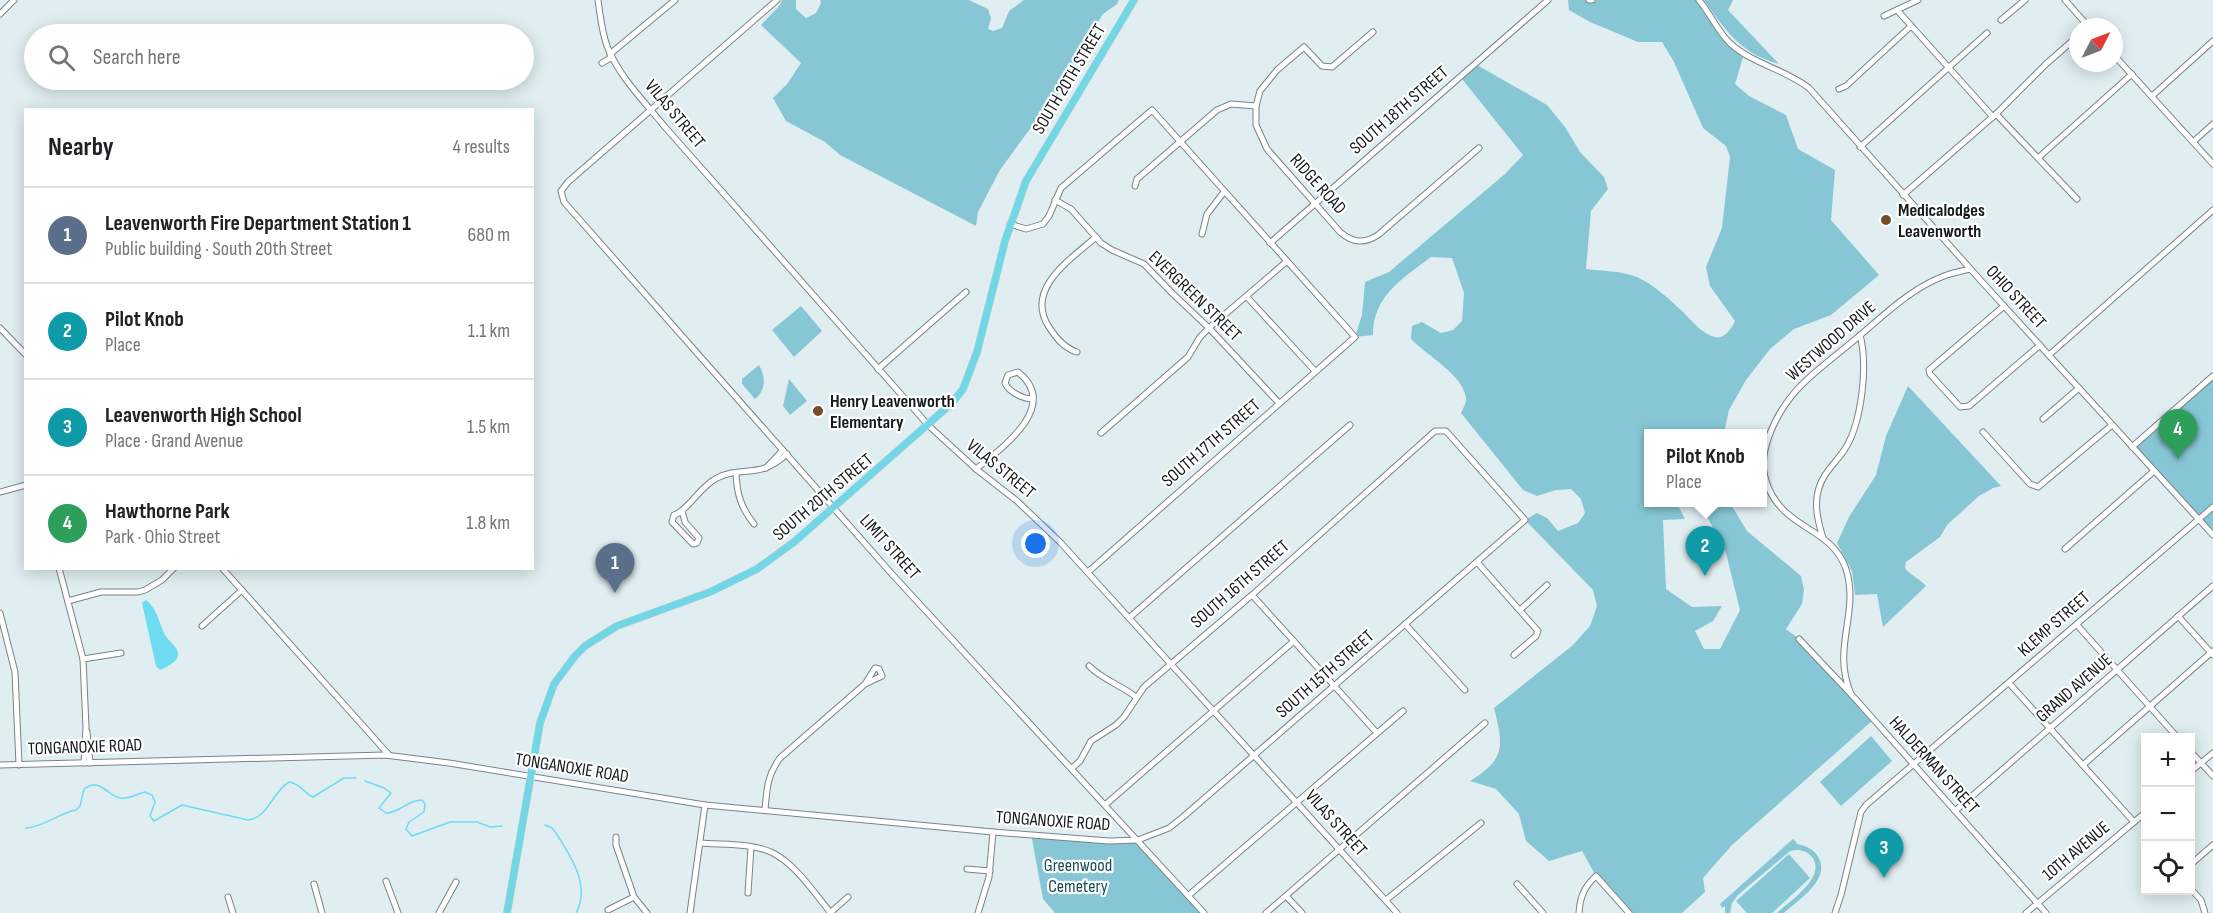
<!DOCTYPE html>
<meta charset="utf-8">
<style>
:root{--surface:#fff;--page:#f2f2f2;--text:#202124;--muted:#757577;--line:#e0e0e0;--accent:#744e2b}
body{margin:0;font-family:"Sofia Sans Condensed",sans-serif;background:var(--page);color:var(--text)}
.controls{position:absolute;right:18px;bottom:18px;display:grid;overflow:hidden;border-radius:0px;box-shadow:0 3px 15px #0003}
.controls button{width:54px;height:54px;display:grid;place-items:center;padding:0;border:0;border-bottom:2px solid var(--line);background:var(--surface);color:var(--text);font:30px sans-serif}
.compass{position:absolute;left:2069px;top:18px;width:54px;height:54px;border-radius:50%;background:var(--surface);box-shadow:0 3px 15px #0003;rotate:48deg}
.you{position:absolute;left:1036px;top:544px;width:21px;height:21px;margin:-15px;border:4px solid #fff;border-radius:50%;background:#1a73e8;box-shadow:0 0 0 9px #1a73e833}
.badge{display:grid;place-items:center;width:39px;height:39px;border-radius:50%;background:var(--accent);color:#fff;font-size:20px;font-weight:700}
.pin{position:absolute;translate:-50% -50px;filter:drop-shadow(0 2px 3px #0008)}
.pin::after{content:'';position:absolute;top:32px;width:21px;height:18px;background:inherit;clip-path:polygon(0 0,100% 0,50% 100%)}
.popup{position:absolute;left:1644px;top:429px;width:123px;height:78px;box-sizing:border-box;display:grid;place-content:center;border-radius:0px;background:var(--surface);filter:drop-shadow(0 2px 4px #0005);font-size:20px;white-space:nowrap;color:var(--muted)}
.popup b{font-size:22px;color:var(--text)}
.popup::after{content:'';position:absolute;left:50%;top:100%;margin-left:-12px;border:12px solid transparent;border-top-color:var(--surface)}
.list{margin:0;padding:0;list-style:none}
h2{display:flex;justify-content:space-between;align-items:center;height:78px;margin:0;padding:0 24px;font-size:26px}
h2 small{font-size:20px;font-weight:400;color:var(--muted)}
.list li{display:grid;grid-template-columns:39px 1fr auto;gap:18px;align-items:center;box-sizing:border-box;height:96px;padding:0 24px;border-top:2px solid var(--line)}
.list b{display:block;font-size:22px;white-space:nowrap}
.list p{margin:0;font-size:20px;white-space:nowrap;color:var(--muted)}
.list em{font-size:20px;font-style:normal;color:var(--muted)}
.icon{flex:none;width:33px;height:33px;fill:none;stroke:currentColor;stroke-width:2;stroke-linecap:round;stroke-linejoin:round}
.map{position:relative;flex:none;width:2213px;height:913px;overflow:hidden}
.search{position:absolute;background:var(--surface);box-shadow:0 3px 15px #0003;left:24px;top:24px;width:510px;height:66px;display:flex;align-items:center;gap:15px;box-sizing:border-box;padding:0 21px;border-radius:33px;color:var(--muted);font-size:22px}
.panel{position:absolute;background:var(--surface);box-shadow:0 3px 15px #0003;left:24px;top:108px;width:510px;height:462px;border-radius:0px}
.map>svg:first-child{display:block}
.green{fill:#87c7d5}
.water{fill:#6ddbf1}
.lines{fill:none;stroke-linecap:round;stroke-linejoin:round}
.stream{stroke:#6ddbf1;stroke-width:1.5}
.minor-casing{stroke:#788487;stroke-width:7}
.major-casing{stroke:#cbcccd;stroke-width:8}
.minor{stroke:#fff;stroke-width:5}
.major{stroke:#71d6e5;stroke-width:7}
.poi-dot{fill:#744e2b;stroke:#fff;stroke-width:2}
.labels{text-anchor:middle;dominant-baseline:central;stroke-width:4.5;stroke-linejoin:round;paint-order:stroke}
.street-label{font-size:18px;fill:#14191a;stroke:#fff}
.poi-label{font-size:18px;font-weight:bold;fill:#14191a;stroke:#fff;text-anchor:start}
.park-label{font-size:18px;fill:#1a4b54;stroke:#fff}
</style>
<div class="map">
<svg width="2213" height="913" viewBox="0 0 2213 913">
<rect width="100%" height="100%" fill="#e0eef1"/>
<!-- green -->
<g class="green">
<path d="M782 0H796V9L806 18 816 13 821 3 820 0H969L988 9 991 18 988 29 993 31 1002 28 1009 11 1024 0H1119L1117 4 1103 14 1092 31 1078 63 1000 170 978 212 976 226 840 155 825 142 786 121 773 98 787 84 801 63 761 25 780 5Z"/>
<path d="M1568 0H1699L1731 44 1744 54 1735 84 1749 96 1786 115 1798 149 1835 170 1831 220 1879 275 1831 315 1794 329 1770 349 1746 380 1729 410 1724 433 1648 434V502L1677 503 1685 519 1663 520 1666 589 1692 607 1722 606 1713 621 1695 631 1704 649H1720L1740 610 1726 553 1700 503H1730L1747 531 1801 576 1804 590 1802 604 1786 629 1799 639 1873 720 1732 845 1703 878 1705 892 1682 913H1629L1596 876 1582 851 1549 861 1526 841 1519 814 1496 789 1470 781C1505 760 1504 746 1494 708L1573 645 1590 626 1597 606 1593 590 1525 520 1537 513 1547 518 1558 531 1578 523 1585 513 1581 499 1571 489 1556 490 1537 496 1523 490 1461 413C1463 408 1466 404 1466 399 1465 376 1426 355 1411 339L1412 326 1422 322 1441 333 1453 330 1462 321 1464 293 1452 258 1431 257C1402 279 1373 296 1373 335L1355 337 1362 315 1365 282 1389 272 1505 174 1523 155 1462 79 1477 65 1547 105 1565 127 1580 152 1604 177 1608 189 1591 211 1586 269C1602 271 1622 271 1637 277 1653 284 1669 299 1682 311 1692 321 1701 333 1715 337 1724 340 1732 328 1735 321L1710 286 1706 267 1722 228 1730 157 1726 146 1703 128 1674 62 1662 42H1638L1590 22 1569 10Z"/>
<path d="M1704 0H1733L1728 10 1779 64C1741 54 1725 30 1704 0Z"/>
<path d="M801 306 822 331 794 357 772 330Z"/>
<path d="M759 365C766 377 766 390 755 399L742 384V379Z"/>
<path d="M2213 376V535L2132 447Z"/>
<path d="M789 379 807 401 790 415 783 406Z"/>
<path d="M1908 386 2001 486 1993 488 1979 496 1947 525 1940 537 1906 562 1905 568C1911 576 1919 578 1926 586L1883 627 1877 594 1855 595 1852 571 1837 543 1849 517 1876 475 1886 436Z"/>
<path d="M1871 736 1892 761 1841 806 1820 782Z"/>
<path d="M1031 834 1138 840 1204 913H1055L1043 899Z"/>
<path d="M1793 839 1797 843 1796 844C1804 845 1812 848 1817 855 1833 879 1799 899 1784 913H1777C1790 901 1827 877 1812 857 1806 850 1798 849 1790 851L1738 895 1732 903 1730 913H1725V906L1722 908 1720 904Z"/>
<path d="M1789 854 1810 878 1772 913H1747L1736 901Z"/>
</g>
<!-- water -->
<path class="water" d="M146 600C157 608 159 623 165 635 168 641 179 647 178 655 178 662 165 668 160 670L156 666 142 603Z"/>
<g class="lines">
<!-- stream -->
<g class="stream">
<path d="M365 781 384 788 391 793 379 808 386 813C400 813 409 799 422 800L425 804 424 812 409 822 406 829 412 836 450 822H477L490 827 502 826"/>
<path d="M545 825 552 828 556 833C571 857 591 885 576 913"/>
<path d="M26 828C41 828 62 812 76 810L80 806 84 789C99 777 107 795 120 798 128 800 137 794 145 792L152 795 155 802 150 816 154 821 182 805 248 820C268 818 273 791 289 782 300 783 304 793 313 797L344 778H356"/>
</g>
<!-- minor casing -->
<g class="minor-casing">
<g id="minor">
<path d="M598 0C600 15 602 32 607 46 619 77 645 102 665 127L929 426 976 469 1017 501 1060 542 1397 913"/>
<path d="M777 0 568 182 561 191 564 202 891 573 1204 913"/>
<path d="M1589 0H1592"/>
<path d="M1699 0C1711 14 1718 33 1732 45 1754 64 1786 70 1809 88L1983 283 2213 535"/>
<path d="M2065 0 2089 27"/>
<path d="M1897 10 1993 117"/>
<path d="M0 14 14 0"/>
<path d="M1884 16 1918 0"/>
<path d="M2001 20 2025 0"/>
<path d="M1373 32 1332 67 1322 66 1304 47 1277 70 1260 91 1256 106V125L1267 149 1340 232C1353 243 1364 244 1378 235L1479 148"/>
<path d="M610 54 675 0"/>
<path d="M2114 55 2213 164"/>
<path d="M602 63 612 57"/>
<path d="M1839 89 1846 86 1911 26"/>
<path d="M2152 96 2213 41"/>
<path d="M1996 114 2077 199"/>
<path d="M2193 142 2213 124"/>
<path d="M1860 147 1987 33"/>
<path d="M2038 158 2132 74"/>
<path d="M1135 186 1137 179 1217 110 1231 104 1256 106"/>
<path d="M1903 195 1996 114 2046 64 2078 36"/>
<path d="M1055 200 1071 209 1101 243 1112 250 1144 264 1172 293 1209 328 1279 403"/>
<path d="M1010 224 1026 229 1043 224 1049 216 1061 188 1152 110 1355 337 1088 572"/>
<path d="M1202 234 1207 214 1224 192"/>
<path d="M1270 243 1548 0"/>
<path d="M1247 297 1315 371"/>
<path d="M2004 306 1929 370 1930 374 1960 407 1969 406 2040 345"/>
<path d="M0 328 26 355"/>
<path d="M1077 352C1064 348 1056 338 1049 327 1024 289 1071 259 1096 237"/>
<path d="M2049 355 2213 210"/>
<path d="M878 369 966 292"/>
<path d="M2043 419 2079 388"/>
<path d="M1983 432 2030 484 2038 487 2112 425"/>
<path d="M1101 433 1188 357 1200 337 1209 328 1286 262"/>
<path d="M2132 447 2213 376"/>
<path d="M766 468 783 450"/>
<path d="M976 469C1002 448 1061 406 1018 372L1008 375 1005 383C1009 392 1023 399 1033 399"/>
<path d="M736 474C737 494 741 508 754 524"/>
<path d="M0 492 26 485"/>
<path d="M682 511 685 522 699 538 697 543 693 544 672 522 674 515C688 511 700 486 717 478 742 465 759 480 787 454"/>
<path d="M1823 538C1816 516 1812 495 1825 475 1831 466 1839 458 1845 449 1862 422 1868 365 1860 335"/>
<path d="M2065 549 2154 471"/>
<path d="M1477 562 1538 631 1536 636 1514 655"/>
<path d="M59 568 83 659 86 727 84 763"/>
<path d="M222 568 389 755"/>
<path d="M1252 595 1377 733"/>
<path d="M68 601 101 592H138L145 590 162 580 174 568"/>
<path d="M1520 610 1547 585"/>
<path d="M0 613 15 672 19 765"/>
<path d="M2178 616 2213 655"/>
<path d="M1129 618 1350 425"/>
<path d="M1405 624 1465 690"/>
<path d="M2077 625 2178 738"/>
<path d="M202 626 242 590"/>
<path d="M1799 639 1851 694 2046 913"/>
<path d="M83 659 121 653"/>
<path d="M1089 666C1103 680 1121 685 1136 697"/>
<path d="M2009 683 2134 822"/>
<path d="M1851 694C1831 647 1860 614 1846 569 1832 528 1787 530 1769 489 1761 470 1762 456 1769 436 1786 390 1816 372 1852 342 1880 319 1909 289 1944 276 1952 273 1961 271 1970 269"/>
<path d="M87 732 90 763"/>
<path d="M2190 751 2213 776"/>
<path d="M0 765 385 755 449 763 705 805 993 832 1109 841 1138 840 1169 828 1183 817 1525 520 1446 431H1435L1252 595 1144 687 1124 717 1116 725 1091 741 1080 761 1072 768"/>
<path d="M2083 765 2213 651"/>
<path d="M2190 772 2213 753"/>
<path d="M1105 805 1294 641"/>
<path d="M765 810C767 788 767 776 780 758L865 684 882 676 879 669 875 668 865 684"/>
<path d="M1955 811 2213 586"/>
<path d="M616 837V845L634 897 647 913"/>
<path d="M700 843C722 845 750 843 771 852 795 863 814 893 831 913"/>
<path d="M2190 865 2213 845"/>
<path d="M967 869 990 871"/>
<path d="M386 881 398 913"/>
<path d="M314 884 322 913"/>
<path d="M1517 884 1543 913"/>
<path d="M2190 888 2201 900 2205 913"/>
<path d="M748 893 751 847"/>
<path d="M1189 895 1403 711"/>
<path d="M1286 896 1302 913"/>
<path d="M228 897 233 913"/>
<path d="M1386 900 1481 823"/>
<path d="M608 910 634 897"/>
<path d="M439 913 456 882"/>
<path d="M690 913 705 805"/>
<path d="M830 913 848 897"/>
<path d="M978 913 989 877 993 832"/>
<path d="M1266 913 1485 723"/>
<path d="M1579 913C1580 897 1584 887 1596 876L1629 913"/>
<path d="M1835 913 1841 895 1861 812 1866 805 2213 507"/>
<path d="M2026 913 2146 812"/>
</g>
</g>
<!-- major casing -->
<g class="major-casing">
<path id="major" d="M507 913 540 723 554 684 575 656 585 646 617 626 710 592 757 569 794 542 952 403 963 389 977 352 1005 241 1026 181 1134 0"/>
</g>
<!-- minor -->
<use href="#minor" class="minor"/>
<!-- major -->
<use href="#major" class="major"/>
</g>
<!-- markers -->
<g class="poi-dot">
<circle cx="1886" cy="220" r="6"/>
<circle cx="818" cy="411" r="6"/>
</g>
<g class="labels">
<!-- street labels -->
<g class="street-label">
<text transform="translate(1069 79) rotate(-59)">SOUTH 20TH STREET</text>
<text transform="translate(1399 110) rotate(-41)">SOUTH 18TH STREET</text>
<text transform="translate(675 114) rotate(50)">VILAS STREET</text>
<text transform="translate(1318 184) rotate(48)">RIDGE ROAD</text>
<text transform="translate(1195 296) rotate(44)">EVERGREEN STREET</text>
<text transform="translate(2016 297) rotate(47)">OHIO STREET</text>
<text transform="translate(1831 341) rotate(-41)">WESTWOOD DRIVE</text>
<text transform="translate(1211 443) rotate(-41)">SOUTH 17TH STREET</text>
<text transform="translate(1001 469) rotate(39)">VILAS STREET</text>
<text transform="translate(823 497) rotate(-40)">SOUTH 20TH STREET</text>
<text transform="translate(890 547) rotate(48)">LIMIT STREET</text>
<text transform="translate(1240 584) rotate(-41)">SOUTH 16TH STREET</text>
<text transform="translate(2054 624) rotate(-41)">KLEMP STREET</text>
<text transform="translate(1325 674) rotate(-41)">SOUTH 15TH STREET</text>
<text transform="translate(2074 688) rotate(-41)">GRAND AVENUE</text>
<text transform="translate(85 747) rotate(-2)">TONGANOXIE ROAD</text>
<text transform="translate(1934 765) rotate(48)">HALDERMAN STREET</text>
<text transform="translate(572 768) rotate(9)">TONGANOXIE ROAD</text>
<text transform="translate(1053 821) rotate(4)">TONGANOXIE ROAD</text>
<text transform="translate(1336 823) rotate(48)">VILAS STREET</text>
<text transform="translate(2076 851) rotate(-40)">10TH AVENUE</text>
</g>
<!-- poi labels -->
<g class="poi-label">
<text x="1898" y="210">Medicalodges<tspan x="1898" dy="21">Leavenworth</tspan></text>
<text x="830" y="401">Henry Leavenworth<tspan x="830" dy="21">Elementary</tspan></text>
</g>
<!-- park labels -->
<g class="park-label">
<text x="1078" y="865">Greenwood<tspan x="1078" dy="21">Cemetery</tspan></text>
</g>
</g>
</svg>
<div class="controls">
<button>+</button>
<button>−</button>
<button><svg class="icon" aria-label="locate" viewBox="0 0 24 24"><circle cx="12" cy="12" r="6"/><path d="M12 2v4M12 18v4M2 12h4M18 12h4"/></svg></button>
</div>
<svg class="compass" viewBox="-18 -18 36 36"><path d="M0-13l5 13h-10z" fill="#e53935"/><path d="M0 13l5-13h-10z" fill="#757577"/></svg>
<div class="you"></div>
<div class="pin badge" style="left:615px;top:593px;background:#5c6f8a">1</div>
<div class="pin badge" style="left:1705px;top:576px;background:#0f9aa8">2</div>
<div class="popup"><b>Pilot Knob</b>Place</div>
<div class="pin badge" style="left:1884px;top:878px;background:#0f9aa8">3</div>
<div class="pin badge" style="left:2178px;top:459px;background:#2e9e5b">4</div>
<div class="search"><svg class="icon" aria-label="search" viewBox="0 0 24 24"><circle cx="10" cy="10" r="6"/><path d="M15 15l6 6"/></svg>Search here</div>
<section class="panel">
<h2>Nearby<small>4 results</small></h2>
<ul class="list">
<li><span class="badge" style="background:#5c6f8a">1</span><div><b>Leavenworth Fire Department Station 1</b><p>Public building · South 20th Street</p></div><em>680 m</em></li>
<li><span class="badge" style="background:#0f9aa8">2</span><div><b>Pilot Knob</b><p>Place</p></div><em>1.1 km</em></li>
<li><span class="badge" style="background:#0f9aa8">3</span><div><b>Leavenworth High School</b><p>Place · Grand Avenue</p></div><em>1.5 km</em></li>
<li><span class="badge" style="background:#2e9e5b">4</span><div><b>Hawthorne Park</b><p>Park · Ohio Street</p></div><em>1.8 km</em></li>
</ul>
</section>
</div>
